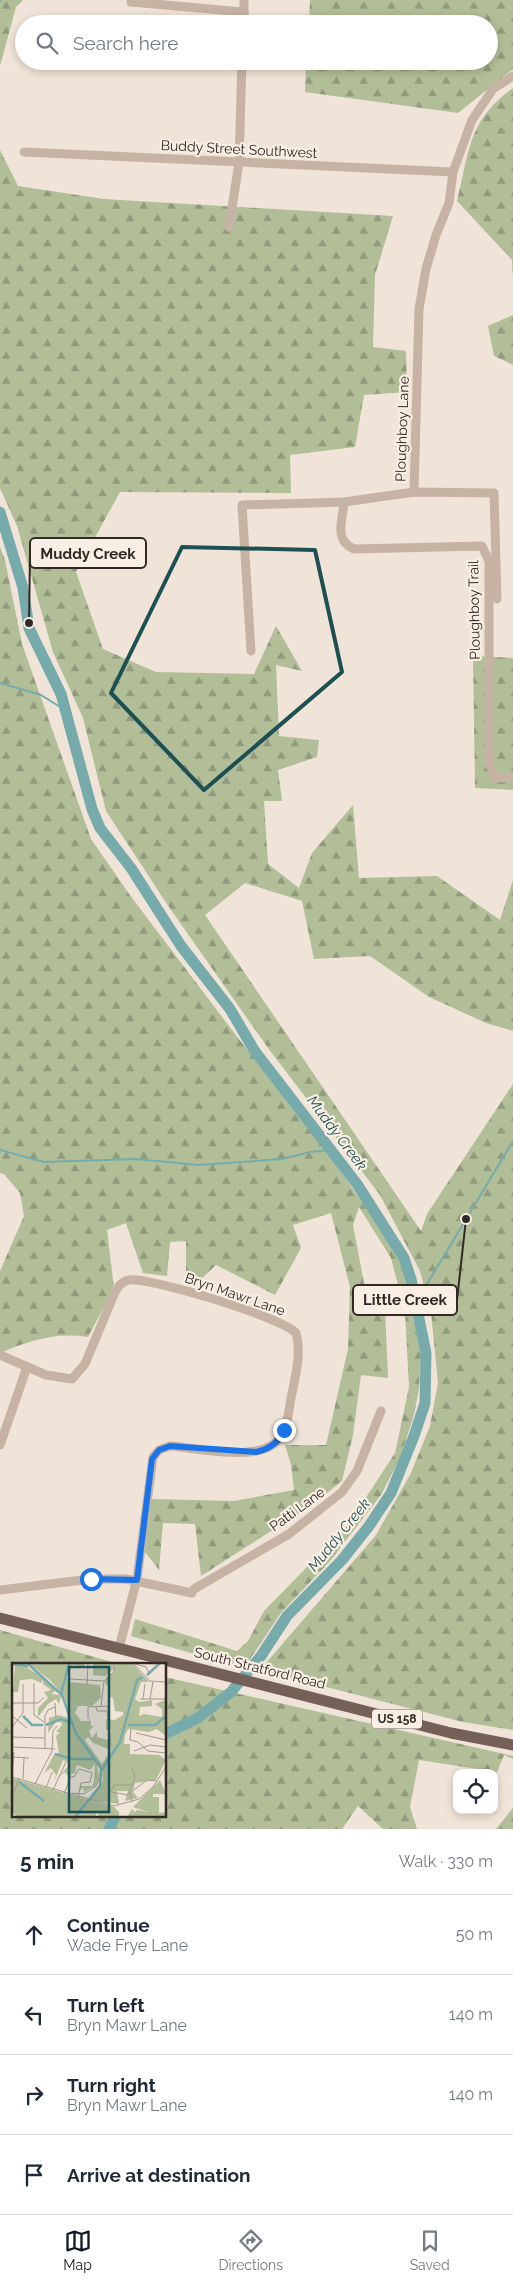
<!DOCTYPE html>
<meta charset="utf-8">
<style>
:root{--surface:#fff;--page:#f6f6f7;--text:#1f2937;--muted:#747a83;--line:#e0e1e3;--accent:#111827}
body{margin:0;font-family:Raleway,sans-serif;background:var(--page);color:var(--text)}
.controls{position:absolute;right:15px;bottom:15px;display:grid;overflow:hidden;border-radius:10px;box-shadow:0 2px 8px #0003}
.controls button{width:45px;height:45px;display:grid;place-items:center;padding:0;border:0;border-bottom:1px solid var(--line);background:var(--surface);color:var(--text);font:25px sans-serif}
.stop{position:absolute;width:15px;height:15px;margin:-11px;border:4px solid #1a73e8;border-radius:50%;background:#fff}
.stop.end{background:#1a73e8;border-color:#fff;box-shadow:0 1px 5px #0008}
.list{margin:0;padding:0;list-style:none}
h2{display:flex;justify-content:space-between;align-items:center;height:65px;margin:0;padding:0 20px;font-size:21px}
h2 small{font-size:16px;font-weight:400;color:var(--muted)}
.list li{display:grid;grid-template-columns:32px 1fr auto;gap:15px;align-items:center;box-sizing:border-box;height:80px;padding:0 20px;border-top:1px solid var(--line)}
.list b{display:block;font-size:19px;white-space:nowrap}
.list p{margin:0;font-size:16px;white-space:nowrap;color:var(--muted)}
.list em{font-size:16px;font-style:normal;color:var(--muted)}
.icon{flex:none;width:28px;height:28px;fill:none;stroke:currentColor;stroke-width:2;stroke-linecap:round;stroke-linejoin:round}
.map{position:relative;flex:none;width:513px;height:1829px;overflow:hidden}
.search{position:absolute;background:var(--surface);box-shadow:0 2px 8px #0003;left:15px;right:15px;top:15px;height:55px;display:flex;align-items:center;gap:12px;box-sizing:border-box;padding:0 18px;border-radius:28px;color:var(--muted);font-size:19px}
.sheet{height:385px;background:var(--surface)}
nav{display:flex;justify-content:space-around;align-items:center;box-sizing:border-box;height:70px;border-top:1px solid var(--line);background:var(--surface);font-size:14px;color:var(--muted)}
nav a{display:grid;justify-items:center;gap:2px}
nav .on{color:var(--accent)}
.map>svg:first-child{display:block}
.forest{fill:url(#forest-firs)}
.lines{fill:none;stroke-linecap:round;stroke-linejoin:round}
.stream{stroke:#77abab;stroke-width:2}
.river{stroke:#77abab;stroke-width:11}
.minor{stroke:#c7b3a4;stroke-width:9}
.major{stroke:#746057;stroke-width:11}
.route{stroke:#1a73e8;stroke-width:6}
.marked{fill:none;stroke:#1d5052;stroke-width:4;stroke-linejoin:round}
.labels{text-anchor:middle;dominant-baseline:central;stroke-width:4.5;stroke-linejoin:round;paint-order:stroke}
.shield{fill:#f8eee3;stroke:#6d645e;stroke-width:1}
.shield-label{font-size:12px;font-weight:bold;fill:#322925}
.street-label{font-size:14px;fill:#322925;stroke:#f8eee3}
.water-label{font-size:15px;font-style:italic;fill:#1d5052;stroke:#f8eee3}
.inset-river{fill:none;stroke:#77abab;stroke-width:2.5}
.inset-road{fill:none;stroke:#a49990;stroke-width:1}
.view{fill:#1d5052;fill-opacity:0.15;stroke:#1d5052;stroke-width:2.5}
.inset-edge{fill:none;stroke:#322925;stroke-width:2.5}
.leader{fill:none;stroke:#322925;stroke-width:2}
.callout-dot{fill:#322925;stroke:#f8eee3;stroke-width:2}
.callout{fill:#f8eee3;stroke:#322925;stroke-width:2}
.callout-label{font-size:15px;text-anchor:middle;font-weight:bold;fill:#322925}
</style>
<div class="map">
<svg width="513" height="1829" viewBox="0 0 513 1829">
<defs>
<pattern id="forest-firs" width="22" height="20" patternUnits="userSpaceOnUse" patternTransform="scale(1.25)"><rect width="22" height="20" fill="#b2be98"/><path d="M5 1l3.5 6h-7zM16 11l3.5 6h-7z" fill="#919a7c"/></pattern>
</defs>
<rect width="100%" height="100%" fill="#f0e3d7"/>
<!-- forest -->
<g class="forest">
<path d="M0 0H23L16 7 0 66Z"/>
<path d="M310 0H513V69L458 113 305 92 306 61H489V24H309Z"/>
<path d="M513 88V278L512 260 457 201C469 152 468 120 513 88Z"/>
<path d="M0 150 18 186 104 199 393 216 375 275 373 347 406 351 407 392 364 395 355 447 290 455 291 493 120 492 76 572 103 649 156 672 254 674 276 626 302 671 276 665 279 736 319 740 317 757 278 770 282 801H264L268 864 299 888 312 853 353 805 359 878 437 876 500 920 513 880V1031L486 1023 429 997 370 956 314 959 302 901 245 883 205 915 421 1231 427 1214 513 1084V1730L463 1722 260 1670 376 1535 411 1473 430 1426 438 1383 431 1312 420 1271 380 1195 268 1048 171 910 106 811 83 718 53 652 17 526 0 488Z"/>
<path d="M513 315V365L494 356 488 326Z"/>
<path d="M0 547 5 560 22 644 91 839 132 898 235 1034 323 1145 404 1264 421 1351 419 1388 414 1415 400 1458 381 1495 330 1561 281 1613 244 1668 131 1636 135 1619 237 1651 248 1641 264 1611 348 1525 395 1453 409 1387 405 1312 391 1258 359 1207 353 1225 364 1283 385 1309 388 1378 361 1375 353 1435 342 1481 312 1505 201 1576 195 1524 163 1523 159 1570 145 1552 151 1499 234 1501 294 1490 291 1465 285 1445H326L348 1349 350 1287 331 1213 293 1225 301 1248 275 1295 216 1265 198 1282 186 1275V1241L170 1242 167 1276 143 1273 126 1223 107 1230 114 1288 88 1337C56 1332 29 1341 0 1353V1271L24 1216 20 1193 4 1174 0 1173Z"/>
<path d="M473 656 513 658V790L475 788Z"/>
<path d="M0 1630 119 1664H14V1815H165V1677L513 1756V1759L504 1755 497 1772 419 1760 410 1807 417 1829H383L358 1806 342 1829H0Z"/>
<path d="M513 1808V1829H496Z"/>
</g>
<g class="lines">
<!-- stream -->
<g class="stream">
<path d="M0 1V0"/>
<path d="M0 683 41 695 65 710"/>
<path d="M0 1150 44 1162 136 1159 199 1165 282 1159 310 1152 331 1150"/>
<path d="M415 1304 513 1141"/>
</g>
<!-- river -->
<g class="river">
<path d="M0 512 23 588 29 628 61 694 92 809 100 828 131 868 181 946 230 1009 254 1050 357 1184 404 1258 411 1279 426 1353 425 1403 414 1436 391 1493 369 1526 342 1560 287 1616 261 1656 231 1692 198 1718 165 1734"/>
<path d="M109 1829 116 1815"/>
</g>
<!-- minor -->
<g class="minor">
<path d="M131 2 244 12"/>
<path d="M244 24V0"/>
<path d="M24 152 453 172"/>
<path d="M229 227 239 163 242 61"/>
<path d="M414 492 419 309 426 269 436 235 449 203 453 172 472 120 493 89 513 76"/>
<path d="M344 502C343 520 333 540 354 549L482 546 489 561V762L495 778 513 777"/>
<path d="M251 651 242 505 344 502 414 492 494 493 497 599"/>
<path d="M0 1355 46 1375 72 1379 85 1364 115 1292C119 1286 122 1281 129 1280 150 1277 284 1318 296 1333 302 1353 295 1378 291 1398 289 1410 288 1424 282 1435 265 1465 199 1448 170 1446L159 1450 153 1457 137 1579 119 1648"/>
<path d="M0 1445 27 1367"/>
<path d="M0 1590 91 1579H126L192 1593 194 1589 289 1534 342 1492 357 1471 381 1411"/>
</g>
<!-- major -->
<path class="major" d="M0 1618 451 1733 513 1745"/>
</g>
<g class="lines">
<!-- route -->
<path class="route" d="M91 1579 137 1580 152 1459 159 1450 170 1446 256 1452C270 1449 279 1442 284 1430"/>
</g>
<!-- marked area -->
<path class="marked" d="M182 547 315 550 342 672 204 790 111 693Z"/>
<g class="labels">
<!-- shield labels -->
<rect class="shield" x="372" y="1709.5" width="50" height="19" rx="4"/>
<g class="shield-label">
<text x="397" y="1719">US 158</text>
</g>
<!-- street labels -->
<g class="street-label">
<text transform="translate(239 149) rotate(3)">Buddy Street Southwest</text>
<text transform="translate(402 429) rotate(-88)">Ploughboy Lane</text>
<text transform="translate(474 610) rotate(-91)">Ploughboy Trail</text>
<text transform="translate(235 1294) rotate(19)">Bryn Mawr Lane</text>
<text transform="translate(297 1509) rotate(-36)">Patti Lane</text>
<text transform="translate(260 1668) rotate(14)">South Stratford Road</text>
</g>
<!-- water labels -->
<g class="water-label">
<text transform="translate(337 1133) rotate(53)">Muddy Creek</text>
<text transform="translate(339 1535) rotate(-51)">Muddy Creek</text>
</g>
</g>
<!-- overview -->
<g transform="translate(12 1663)">
<rect width="154" height="154" fill="#f0e3d7"/>
<path d="M0 0H14L17 6 35 17 44 27 39 31 48 32 46 28 52 36 64 71 89 105 90 112 88 120 76 137 88 120 89 108 85 101 87 114 84 122 72 129V125L68 127V123H80L82 119 83 101 78 107 65 102 63 110 55 112 53 109 46 115 58 101 51 97 42 119 44 112 39 105 32 110 43 90H47L44 73 48 69H44L50 62 49 59H44L36 70 37 55 47 52 56 55 51 36 49 33 47 41 44 36 36 41 26 54V45L36 35 32 29 39 27 31 21V16L29 20 20 16 8 17 6 29H1L3 3ZM16 0H73L72 4 60 2 55 14 58 19 88 22 89 35 80 43H66L63 50 69 58H77L78 54 79 63H82L77 68 80 75 85 68V74L96 77 99 67H94V56L103 57 111 52V49L103 48 101 35 96 33 97 25 93 20 94 15 103 8 104 0H120L137 19H129L123 36 127 39 140 37V43L128 44 127 53 132 51 150 54V46L143 41 153 37 154 73 145 66 137 69 116 66 113 72 112 81H118V91L147 92 154 97 144 117 123 120 121 129 126 135 113 138 116 128H105L107 141 77 137 91 118 90 105 65 69 52 33 38 17ZM76 74 81 80 99 87 90 101 73 77ZM81 0H103L102 6 93 13 81 12ZM0 115 102 144 107 149V154H87L85 148 83 154H6L1 150 0 154ZM148 117 154 131H141V134H147V150L154 149 153 154H115L120 146 123 149 125 147 136 149 121 144Z" fill="#b2be98" fill-rule="evenodd"/>
<path d="M105 0H119L125 9 119 14 118 22 125 25 119 35 100 13Z" fill="#b2be98"/>
<path class="inset-river" d="M15 0 50 32 64 70 89 105 88 123 63 154M0 1 16 3M135 12 148 0M49 31 57 0M11 53 20 62H31M34 62 49 56 62 61M116 62H143L154 53M43 91 60 96H83M89 108 108 79 125 17 131 14M7 119 32 138"/>
<path class="inset-road" d="M121 0 138 18 154 19M123 1 134 4 137 10M58 16 92 18M22 20V52L32 59M75 22 76 0M128 36H154M131 36 133 21M138 36 141 19M0 40H26L32 34M43 40 44 55M89 43 92 18 102 8 103 0M84 44 85 48H95L99 83M0 53 15 65M76 56V44L96 43V49M0 64 11 50V21M119 66 118 77 126 79 136 88 154 90M124 70 154 77M0 74 32 75M0 84 43 86M33 86V53L36 47 43 44M122 88 138 82 154 84M1 94 17 95M56 112 62 114 67 106 80 110 78 119 69 120 66 135M0 114 2 89M0 114 102 143 127 136 141 124 154 104M11 116 12 95M23 121 40 88 41 68 45 63M119 122H102L99 129 116 132 123 114 120 105M34 125 40 109M41 127 54 99M60 130 72 131 84 123 87 116M52 131 59 113M0 134 7 115M120 139 118 130 135 117 145 118"/>
<path class="view" d="M57 4H97V149H57Z"/>
<rect width="154" height="154" class="inset-edge"/>
</g>
<!-- callouts -->
<path class="leader" d="M29 623L30 553M466 1219L457 1300"/>
<g class="callout-dot">
<circle cx="29" cy="623" r="5"/>
<circle cx="466" cy="1219" r="5"/>
</g>
<g class="callout">
<rect x="30" y="538" width="116" height="30" rx="5"/>
<rect x="353" y="1285" width="104" height="30" rx="5"/>
</g>
<g class="callout-label">
<text x="88" y="559">Muddy Creek</text>
<text x="405" y="1305">Little Creek</text>
</g>
</svg>
<div class="controls">
<button><svg class="icon" aria-label="locate" viewBox="0 0 24 24"><circle cx="12" cy="12" r="6"/><path d="M12 2v4M12 18v4M2 12h4M18 12h4"/></svg></button>
</div>
<div class="stop" style="left:91px;top:1579px"></div>
<div class="stop end" style="left:284px;top:1430px"></div>
<div class="search"><svg class="icon" aria-label="search" viewBox="0 0 24 24"><circle cx="10" cy="10" r="6"/><path d="M15 15l6 6"/></svg>Search here</div>
</div>
<section class="sheet">
<h2>5 min<small>Walk · 330 m</small></h2>
<ul class="list">
<li><svg class="icon" aria-label="ahead" viewBox="0 0 24 24"><path d="M12 20V5M6 11l6-6 6 6"/></svg><div><b>Continue</b><p>Wade Frye Lane</p></div><em>50 m</em></li>
<li><svg class="icon" aria-label="left" viewBox="0 0 24 24"><path d="M17 20v-9H6M10 6l-5 5 5 5"/></svg><div><b>Turn left</b><p>Bryn Mawr Lane</p></div><em>140 m</em></li>
<li><svg class="icon" aria-label="right" viewBox="0 0 24 24"><path d="M7 20v-9h11M14 6l5 5-5 5"/></svg><div><b>Turn right</b><p>Bryn Mawr Lane</p></div><em>140 m</em></li>
<li><svg class="icon" aria-label="arrive" viewBox="0 0 24 24"><path d="M6 21V4h12l-3 4 3 4H6"/></svg><div><b>Arrive at destination</b></div></li>
</ul>
</section>
<nav>
<a class="on"><svg class="icon" aria-label="map" viewBox="0 0 24 24"><path d="M3 6l6-2 6 2 6-2v14l-6 2-6-2-6 2zM9 4v14M15 6v14"/></svg>Map</a>
<a><svg class="icon" aria-label="directions" viewBox="0 0 24 24"><path d="M12 3l9 9-9 9-9-9zM9 14v-3h6M13 9l2 2-2 2"/></svg>Directions</a>
<a><svg class="icon" aria-label="saved" viewBox="0 0 24 24"><path d="M7 4h10v16l-5-4-5 4z"/></svg>Saved</a>
</nav>
